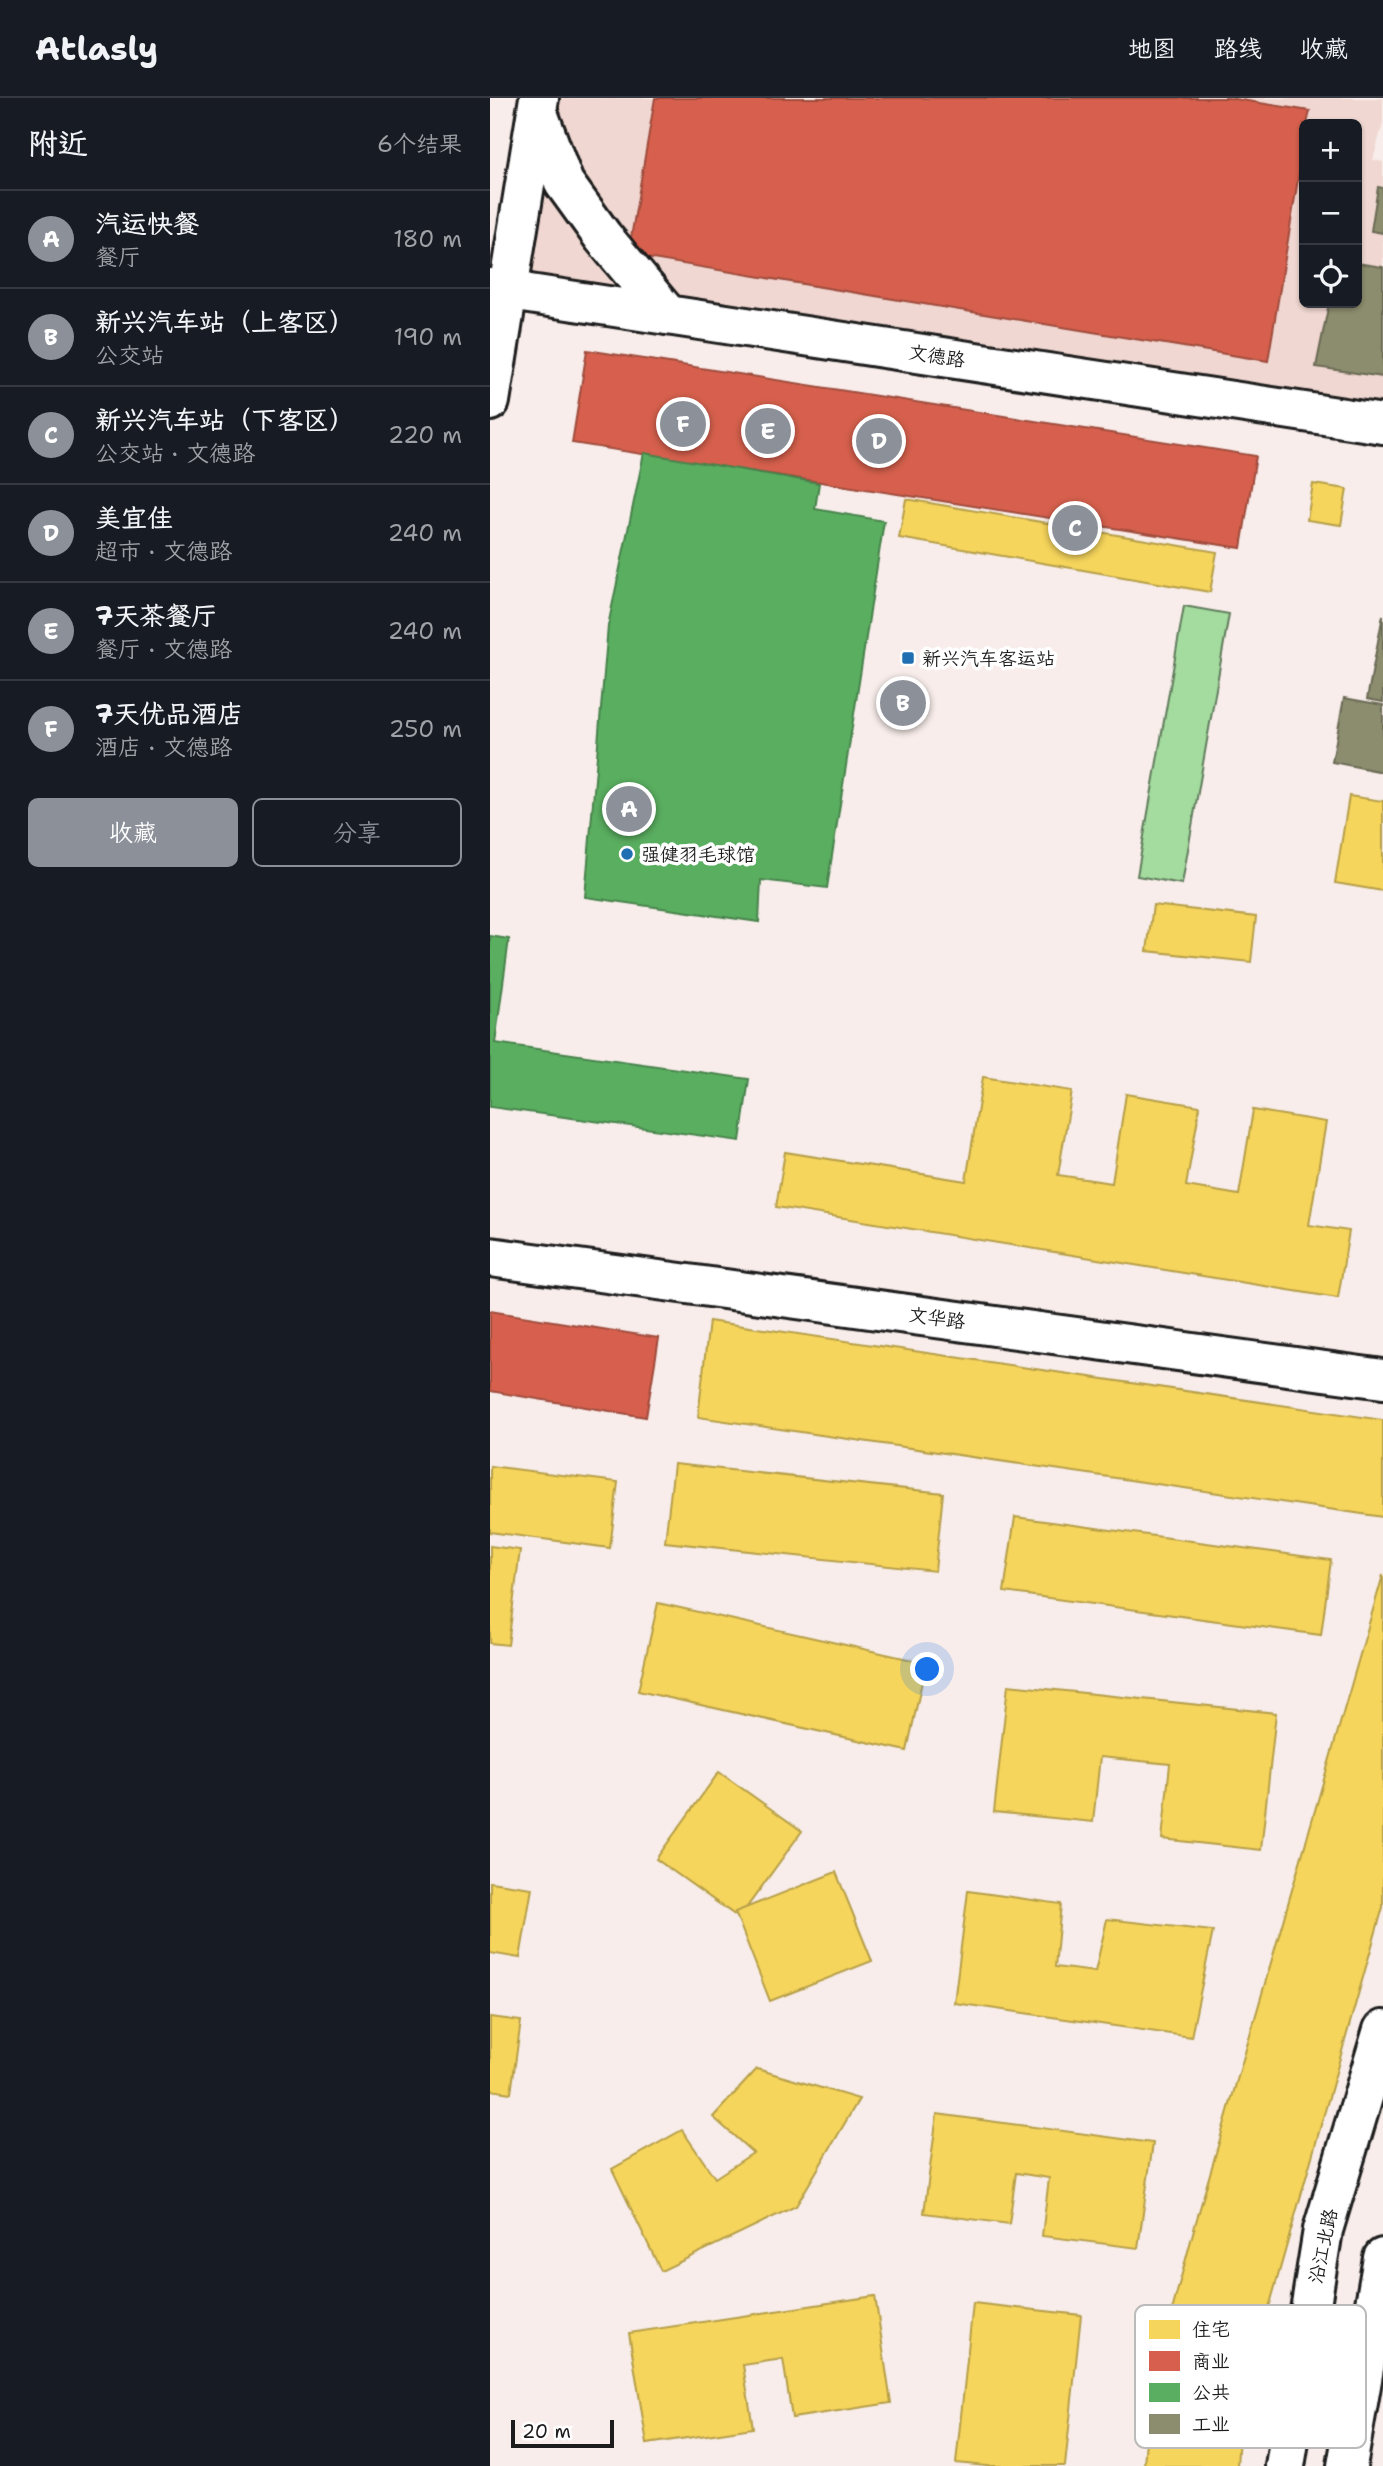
<!DOCTYPE html>
<html lang="zh">
<meta charset="utf-8">
<style>
:root{--surface:#171b24;--page:#242831;--text:#f1f3f6;--muted:#9ea1a6;--line:#363941;--accent:#8c9099}
body{margin:0;font-family:"Shantell Sans","LXGW WenKai TC",sans-serif;background:var(--page);color:var(--text)}
.controls{position:absolute;right:21px;top:21px;display:grid;overflow:hidden;border-radius:10px;box-shadow:0 2px 5px #0004}
.controls button{width:63px;height:63px;display:grid;place-items:center;padding:0;border:0;border-bottom:2px solid var(--line);background:var(--surface);color:var(--text);font:35px sans-serif}
.scale{position:absolute;left:21px;bottom:18px;width:103px;box-sizing:border-box;padding-left:7px;border:4px solid #1c1c1c;border-top:0;font-size:19px;line-height:24px;white-space:nowrap;color:#1c1c1c;-webkit-text-stroke:5px #fff;paint-order:stroke}
.you{position:absolute;left:438px;top:1572px;width:24px;height:24px;margin:-18px;border:5px solid #fff;border-radius:50%;background:#1a73e8;box-shadow:0 0 0 10px #1a73e833}
.badge{display:grid;place-items:center;width:46px;height:46px;border-radius:50%;background:var(--accent);color:#fff;font-size:23px;font-weight:700}
.pin{position:absolute;translate:-50% -50%;border:4px solid #fff;box-shadow:0 2px 7px #0006}
.list{margin:0;padding:0;list-style:none}
h2{display:flex;justify-content:space-between;align-items:center;height:91px;margin:0;padding:0 28px;font-size:30px}
h2 small{font-size:23px;font-weight:400;color:var(--muted)}
.list li{display:grid;grid-template-columns:46px 1fr auto;gap:21px;align-items:center;box-sizing:border-box;height:98px;padding:0 28px;border-top:2px solid var(--line)}
.list b{display:block;font-size:26px;white-space:nowrap}
.list p{margin:0;font-size:23px;white-space:nowrap;color:var(--muted)}
.list em{font-size:23px;font-style:normal;color:var(--muted)}
.actions{display:flex;gap:14px;padding:21px 28px}
.actions a{flex:1;padding:16px 0;border:2px solid var(--accent);border-radius:10px;text-align:center;font-size:24px;color:var(--accent)}
.actions .main{background:var(--accent);color:#fff}
.icon{flex:none;width:38px;height:38px;fill:none;stroke:currentColor;stroke-width:2;stroke-linecap:round;stroke-linejoin:round}
.map{position:relative;flex:none;width:893px;height:2368px;overflow:hidden}
header{display:flex;align-items:center;gap:42px;box-sizing:border-box;height:98px;padding:0 35px;background:var(--surface);border-bottom:2px solid var(--line)}
header strong{font-size:33px}
nav{display:flex;gap:38px;margin-inline-start:auto;font-size:24px}
main{display:flex}
aside{flex:1;background:var(--surface)}
.map>svg:first-child{display:block}
.built{fill:#f0d7d1;fill-rule:evenodd}
.green{fill:#a4db9e;stroke:#607c5d;stroke-width:2}
.homes{fill:#f6d55c;stroke:#b59e49;stroke-width:2}
.shops{fill:#d6604d;stroke:#9e4c3e;stroke-width:2}
.public{fill:#5aae61;stroke:#47824c;stroke-width:2}
.industry{fill:#8c8c6e;stroke:#6a6a55;stroke-width:2}
.lines{fill:none;stroke-linecap:round;stroke-linejoin:round}
.minor-casing{stroke:#1c1c1c;stroke-width:44}
.major-casing{stroke:#1c1c1c;stroke-width:44}
.minor{stroke:#fff;stroke-width:38}
.major{stroke:#fff;stroke-width:38}
.poi-dot{fill:#1f6fb2;stroke:#fff;stroke-width:2.5}
.labels{text-anchor:middle;dominant-baseline:central;stroke-width:7;stroke-linejoin:round;paint-order:stroke}
.street-label{font-size:19px;fill:#1c1c1c;stroke:#fff}
.poi-label{font-size:19px;fill:#1c1c1c;stroke:#fff;text-anchor:start}
.key{fill:#fff;stroke:#bbb;stroke-width:2}
.key-label{font-size:19px;fill:#1c1c1c}
</style>
<header>
<strong>Atlasly</strong>
<nav><a>地图</a><a>路线</a><a>收藏</a></nav>
</header>
<main>
<aside>
<h2>附近<small>6个结果</small></h2>
<ul class="list">
<li><span class="badge">A</span><div><b>汽运快餐</b><p>餐厅</p></div><em>180 m</em></li>
<li><span class="badge">B</span><div><b>新兴汽车站（上客区）</b><p>公交站</p></div><em>190 m</em></li>
<li><span class="badge">C</span><div><b>新兴汽车站（下客区）</b><p>公交站 · 文德路</p></div><em>220 m</em></li>
<li><span class="badge">D</span><div><b>美宜佳</b><p>超市 · 文德路</p></div><em>240 m</em></li>
<li><span class="badge">E</span><div><b>7天茶餐厅</b><p>餐厅 · 文德路</p></div><em>240 m</em></li>
<li><span class="badge">F</span><div><b>7天优品酒店</b><p>酒店 · 文德路</p></div><em>250 m</em></li>
</ul>
<div class="actions"><a class="main">收藏</a><a>分享</a></div>
</aside>
<div class="map">
<svg width="893" height="2368" viewBox="0 0 893 2368">
<rect width="100%" height="100%" fill="#f8edea"/>
<filter id="ink" filterUnits="userSpaceOnUse"><feTurbulence type="fractalNoise" baseFrequency=".0143" numOctaves="2"/><feDisplacementMap in="SourceGraphic" scale="14" xChannelSelector="R" yChannelSelector="G"/><feConvolveMatrix kernelMatrix="1 2 1 2 8 2 1 2 1" color-interpolation-filters="sRGB"/></filter>
<g filter="url(#ink)">
<!-- built -->
<path class="built" d="M49 0H893V25L883 62 893 64V326L18 193ZM814 26H867V205H814Z"/>
<!-- green -->
<path class="green" d="M694 508 739 516 692 786 647 778Z"/>
<!-- homes -->
<g class="homes">
<path d="M823 386 857 391 851 427 817 422Z"/>
<path d="M416 401 727 454 720 494 409 440Z"/>
<path d="M859 698 893 703V793L845 785Z"/>
<path d="M663 807 766 819 761 864 657 853Z"/>
<path d="M493 979 582 993 568 1077 622 1085 636 996 710 1008 696 1088 749 1097 763 1012 836 1024 819 1127 859 1133 848 1200 286 1109 295 1054 476 1083Z"/>
<path d="M219 1223 893 1322V1419L208 1319Z"/>
<path d="M184 1366 453 1395 445 1473 175 1444Z"/>
<path d="M0 1368 128 1384 120 1450 0 1434Z"/>
<path d="M525 1419 841 1462 831 1537 514 1494Z"/>
<path d="M0 1448 30 1452 18 1547 0 1545Z"/>
<path d="M893 1477V1809L751 2308 747 2368H654L659 2298 704 2131Z"/>
<path d="M168 1505 436 1565 417 1653 148 1593Z"/>
<path d="M518 1587 786 1615 771 1752 672 1741 680 1666 610 1659 603 1724 504 1714Z"/>
<path d="M229 1674 312 1733 249 1820 166 1761Z"/>
<path d="M346 1774 382 1863 280 1903 245 1814Z"/>
<path d="M0 1784 42 1790 30 1860 0 1855Z"/>
<path d="M478 1793 571 1806 565 1869 605 1874 617 1821 723 1833 701 1939 464 1905Z"/>
<path d="M0 1919 31 1923 21 1995 0 1992Z"/>
<path d="M267 1971 369 2001 306 2108 171 2173 122 2071 192 2032 225 2080 263 2055 223 2019Z"/>
<path d="M447 2016 663 2045 648 2150 552 2138 559 2080 526 2075 519 2126 434 2115Z"/>
<path d="M385 2198 401 2305 302 2320 293 2261 253 2267 263 2330 157 2346 139 2235Z"/>
<path d="M483 2205 591 2217 575 2368H497L466 2365Z"/>
</g>
<!-- shops -->
<g class="shops">
<path d="M165 0H739L820 13 817 26H814V45L778 263 138 157Z"/>
<path d="M97 252 766 358 751 450 82 345Z"/>
<path d="M0 1213 169 1240 156 1319 0 1293Z"/>
</g>
<!-- public -->
<g class="public">
<path d="M154 355 329 385 325 411 394 423 337 790 271 782 269 824 95 799 118 528Z"/>
<path d="M0 838 19 841 5 945 259 981 250 1043 0 1009Z"/>
</g>
<!-- industry -->
<g class="industry">
<path d="M888 89 893 90V135L881 133Z"/>
<path d="M867 165 893 169V279L826 269 839 205H867Z"/>
<path d="M893 517V604L877 601Z"/>
<path d="M854 600 893 607V674L842 664Z"/>
</g>
<g class="lines">
<!-- minor casing -->
<g class="minor-casing">
<g id="minor">
<path d="M0 190 893 326"/>
<path d="M0 1159 893 1281"/>
</g>
</g>
<!-- major casing -->
<g class="major-casing">
<g id="major">
<path d="M48 15 74 85 113 139 178 217"/>
<path d="M0 303 49 0"/>
<path d="M795 2368 833 2132 893 1932"/>
<path d="M857 2368 893 2160"/>
</g>
</g>
<!-- minor -->
<use href="#minor" class="minor"/>
<!-- major -->
<use href="#major" class="major"/>
</g>
</g>
<!-- markers -->
<g class="poi-dot">
<rect x="411" y="553" width="14" height="14" rx="3.5"/>
<circle cx="137" cy="756" r="7"/>
</g>
<g class="labels">
<!-- street labels -->
<g class="street-label">
<text transform="translate(447 258) rotate(9)">文德路</text>
<text transform="translate(447 1220) rotate(8)">文华路</text>
<text transform="translate(833 2148) rotate(-78)">沿江北路</text>
</g>
<!-- poi labels -->
<g class="poi-label">
<text x="432" y="560">新兴汽车客运站</text>
<text x="151" y="756">强健羽毛球馆</text>
</g>
</g>
<!-- legend -->
<rect x="645" y="2207" width="231" height="143" rx="10" class="key"/>
<rect x="659" y="2222" width="31" height="19" fill="#f6d55c"/>
<rect x="659" y="2253" width="31" height="20" fill="#d6604d"/>
<rect x="659" y="2285" width="31" height="19" fill="#5aae61"/>
<rect x="659" y="2316" width="31" height="20" fill="#8c8c6e"/>
<g class="key-label">
<text x="702" y="2238">住宅</text>
<text x="702" y="2270">商业</text>
<text x="702" y="2301">公共</text>
<text x="702" y="2333">工业</text>
</g>
</svg>
<div class="controls">
<button>+</button>
<button>−</button>
<button><svg class="icon" aria-label="locate" viewBox="0 0 24 24"><circle cx="12" cy="12" r="6"/><path d="M12 2v4M12 18v4M2 12h4M18 12h4"/></svg></button>
</div>
<div class="scale">20 m</div>
<div class="you"></div>
<div class="pin badge" style="left:139px;top:711px">A</div>
<div class="pin badge" style="left:413px;top:605px">B</div>
<div class="pin badge" style="left:585px;top:430px">C</div>
<div class="pin badge" style="left:389px;top:343px">D</div>
<div class="pin badge" style="left:278px;top:333px">E</div>
<div class="pin badge" style="left:193px;top:326px">F</div>
</div>
</main>
